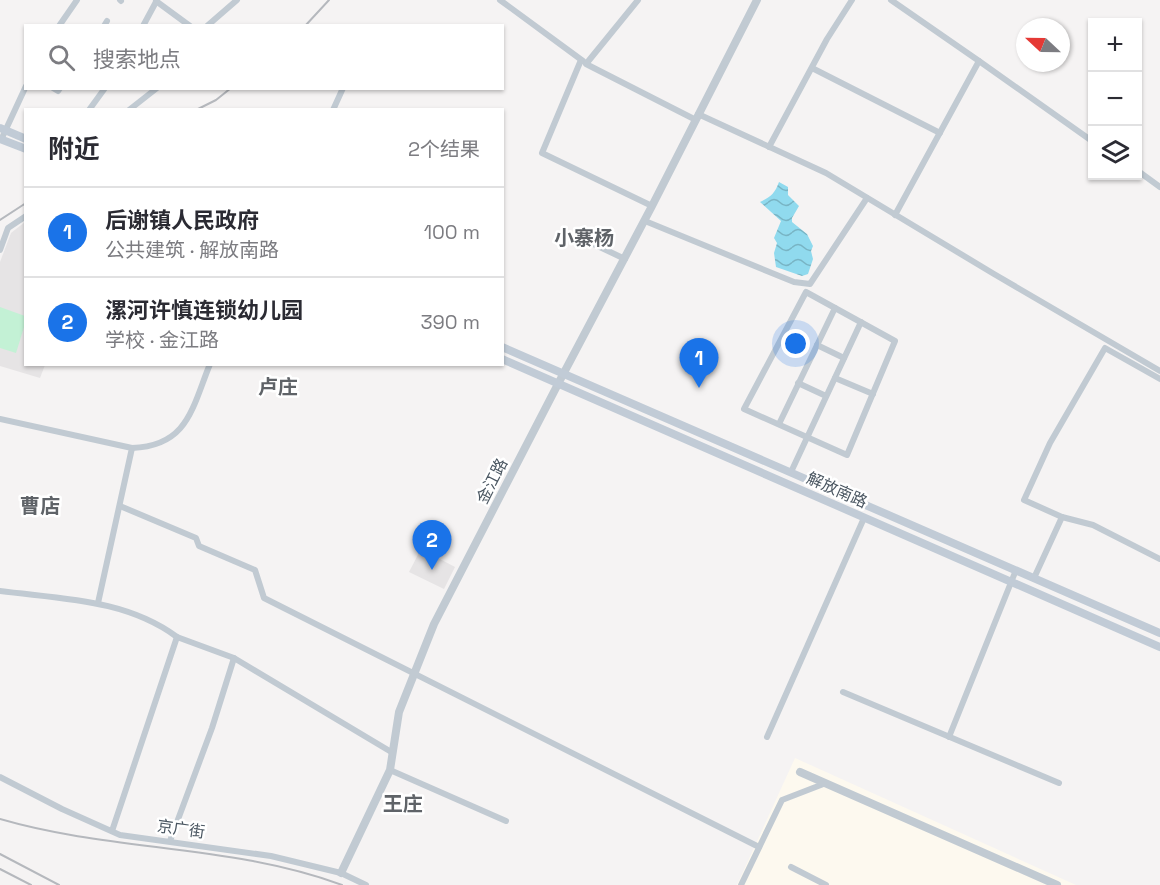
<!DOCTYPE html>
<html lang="zh">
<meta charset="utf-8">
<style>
:root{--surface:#fff;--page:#f7f7f7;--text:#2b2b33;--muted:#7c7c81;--line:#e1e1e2;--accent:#1a73e8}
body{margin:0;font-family:"Space Grotesk","Noto Sans SC",sans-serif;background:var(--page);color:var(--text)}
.controls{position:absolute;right:18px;top:18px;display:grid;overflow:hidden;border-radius:0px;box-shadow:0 2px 4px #0004}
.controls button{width:54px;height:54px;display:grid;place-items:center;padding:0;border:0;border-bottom:2px solid var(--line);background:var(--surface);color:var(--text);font:30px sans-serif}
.compass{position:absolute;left:1016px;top:18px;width:54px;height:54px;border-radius:50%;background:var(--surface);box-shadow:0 2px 4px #0004;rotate:292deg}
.you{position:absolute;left:796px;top:344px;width:21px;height:21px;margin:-15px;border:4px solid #fff;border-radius:50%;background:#1a73e8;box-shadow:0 0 0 9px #1a73e833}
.badge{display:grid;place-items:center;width:39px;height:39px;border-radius:50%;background:var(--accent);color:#fff;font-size:20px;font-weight:700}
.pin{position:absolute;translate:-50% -50px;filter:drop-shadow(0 2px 3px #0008)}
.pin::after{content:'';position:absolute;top:32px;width:21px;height:18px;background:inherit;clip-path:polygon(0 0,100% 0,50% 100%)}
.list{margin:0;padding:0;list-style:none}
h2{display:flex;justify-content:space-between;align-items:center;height:78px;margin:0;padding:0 24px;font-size:26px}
h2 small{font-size:20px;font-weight:400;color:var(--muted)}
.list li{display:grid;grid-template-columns:39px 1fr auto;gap:18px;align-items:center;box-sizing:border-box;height:90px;padding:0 24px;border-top:2px solid var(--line)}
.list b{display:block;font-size:22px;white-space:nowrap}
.list p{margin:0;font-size:20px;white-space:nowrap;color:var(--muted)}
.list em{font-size:20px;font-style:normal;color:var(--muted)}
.icon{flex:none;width:33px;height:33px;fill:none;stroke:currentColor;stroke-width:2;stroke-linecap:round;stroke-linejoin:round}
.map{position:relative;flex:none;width:1160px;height:885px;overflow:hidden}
.search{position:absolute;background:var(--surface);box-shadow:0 2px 4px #0004;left:24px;top:24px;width:480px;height:66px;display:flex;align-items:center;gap:15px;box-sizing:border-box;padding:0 21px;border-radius:0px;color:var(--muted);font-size:22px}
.panel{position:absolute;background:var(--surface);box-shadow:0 2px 4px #0004;left:24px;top:108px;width:480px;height:258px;border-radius:0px}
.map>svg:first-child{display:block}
.commercial{fill:#fdf9ef}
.education{fill:#e6e4e5}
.park{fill:#c3f1d5}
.water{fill:url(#water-waves)}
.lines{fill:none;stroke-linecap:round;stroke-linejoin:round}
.minor{stroke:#c1cad2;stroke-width:6}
.tertiary{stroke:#c1cad2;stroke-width:8}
.secondary{stroke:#c1cbd6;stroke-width:8}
.rail{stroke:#b5b8bd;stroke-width:2}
.labels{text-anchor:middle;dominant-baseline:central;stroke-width:5;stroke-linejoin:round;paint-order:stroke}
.street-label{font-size:16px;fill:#4a5661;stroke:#fff}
.quarter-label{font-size:20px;font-weight:bold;fill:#5f6368;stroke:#fff}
</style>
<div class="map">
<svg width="1160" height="885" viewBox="0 0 1160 885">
<defs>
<pattern id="water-waves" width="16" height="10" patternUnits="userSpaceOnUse" patternTransform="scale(1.5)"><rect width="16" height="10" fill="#90daee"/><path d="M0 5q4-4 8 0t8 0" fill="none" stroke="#78b4c4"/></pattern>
</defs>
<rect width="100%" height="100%" fill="#f5f3f3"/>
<!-- commercial -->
<path class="commercial" d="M795 758 1076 885H737Z"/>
<!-- education -->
<g class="education">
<path d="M25 222 26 364 45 365 40 378 0 366V262L11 233Z"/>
<path d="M421 549 455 567 444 589 409 572Z"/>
</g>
<!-- park -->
<path class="park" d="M0 307 25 316V324L16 353 0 348Z"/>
<!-- water -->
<path class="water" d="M779 182 788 187V195L799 206 792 218V222L807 234 813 246 811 251 813 259 808 274 802 276 776 267 774 253 777 243 774 238 781 221 760 202C771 197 775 193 779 182Z"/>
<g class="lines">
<!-- minor -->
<g class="minor">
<path d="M120 0 121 1"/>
<path d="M500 0 583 61"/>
<path d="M638 0 586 64 696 120"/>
<path d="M891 0 979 61"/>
<path d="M156 1 190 26"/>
<path d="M59 26 77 0"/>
<path d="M104 26 107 21"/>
<path d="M143 26 157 0"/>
<path d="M207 26 237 0"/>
<path d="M581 60 542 153 652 206"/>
<path d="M812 68 940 133"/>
<path d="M53 88 58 91 60 88"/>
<path d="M89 110 105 88"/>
<path d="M129 110 157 88"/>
<path d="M333 110 343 88"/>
<path d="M698 114 826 173 994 274 1160 371"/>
<path d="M1 140 26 86"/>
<path d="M769 147 827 39 852 0"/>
<path d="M1138 171 1160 187"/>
<path d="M895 215 979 61 1092 141"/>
<path d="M645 221 794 282 810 284 867 198"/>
<path d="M587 241 625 259"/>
<path d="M0 250 8 228 26 216"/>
<path d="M806 292 895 341 847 455 744 409Z"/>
<path d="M817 345 844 358"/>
<path d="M835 378 873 394"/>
<path d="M1160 379 1105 348 1050 443 1024 500 1062 517 1093 525 1160 559"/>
<path d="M798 383 826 396"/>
<path d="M0 419 132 448 98 603"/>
<path d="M779 424 835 308"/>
<path d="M132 448C188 446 192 408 210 364"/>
<path d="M791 472 861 322"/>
<path d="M120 506 196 538 199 546 255 570 264 598 759 847"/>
<path d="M1034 578 1062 517"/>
<path d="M0 591C61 599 126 599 177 637"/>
<path d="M843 692 1059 783"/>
<path d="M767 737 864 518"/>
<path d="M949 737 1016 570"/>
<path d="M390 770 506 821"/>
<path d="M0 777 62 809 120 835 271 856 341 873 366 885"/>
<path d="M112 831 177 637 234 658"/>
<path d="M170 841 212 728 234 658 393 753"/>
<path d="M791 867 826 885"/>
<path d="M741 885 782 800 826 783"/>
</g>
<!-- tertiary -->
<g class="tertiary">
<path d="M800 772 1057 885"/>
<path d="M341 873 390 770 399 712 434 624 558 384 652 206 757 0"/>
</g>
<!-- secondary -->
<g class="secondary">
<path d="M0 128 26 139"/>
<path d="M0 139 26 149"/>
<path d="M502 347 1160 633"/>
<path d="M502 359 1160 647"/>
</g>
<!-- rail -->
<g class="rail">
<path d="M305 26 329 0"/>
<path d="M196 110 216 100 231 88"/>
<path d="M0 220 26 203"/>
<path d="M0 819C113 852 231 844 342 885"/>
<path d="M0 854 59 885"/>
<path d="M0 869 31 885"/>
</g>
</g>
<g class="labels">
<!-- street labels -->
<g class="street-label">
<text transform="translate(492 481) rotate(-63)">金江路</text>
<text transform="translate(837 490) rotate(24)">解放南路</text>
<text transform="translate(181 829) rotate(8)">京广街</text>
</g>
<!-- quarter labels -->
<g class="quarter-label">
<text x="584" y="238">小寨杨</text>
<text x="278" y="387">卢庄</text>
<text x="40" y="506">曹店</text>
<text x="403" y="804">王庄</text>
</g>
</g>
</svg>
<div class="controls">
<button>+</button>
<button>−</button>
<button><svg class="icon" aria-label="layers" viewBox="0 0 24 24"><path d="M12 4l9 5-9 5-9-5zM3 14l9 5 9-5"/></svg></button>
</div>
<svg class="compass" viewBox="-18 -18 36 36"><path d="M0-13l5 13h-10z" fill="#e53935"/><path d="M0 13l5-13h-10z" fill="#7c7c81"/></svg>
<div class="you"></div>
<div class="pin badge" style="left:699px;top:388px">1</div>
<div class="pin badge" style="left:432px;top:570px">2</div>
<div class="search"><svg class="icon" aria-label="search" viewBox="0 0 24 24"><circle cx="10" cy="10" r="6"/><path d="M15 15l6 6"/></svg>搜索地点</div>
<section class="panel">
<h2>附近<small>2个结果</small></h2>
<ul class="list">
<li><span class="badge">1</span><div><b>后谢镇人民政府</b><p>公共建筑 · 解放南路</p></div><em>100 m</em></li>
<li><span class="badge">2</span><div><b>漯河许慎连锁幼儿园</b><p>学校 · 金江路</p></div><em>390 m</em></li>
</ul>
</section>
</div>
